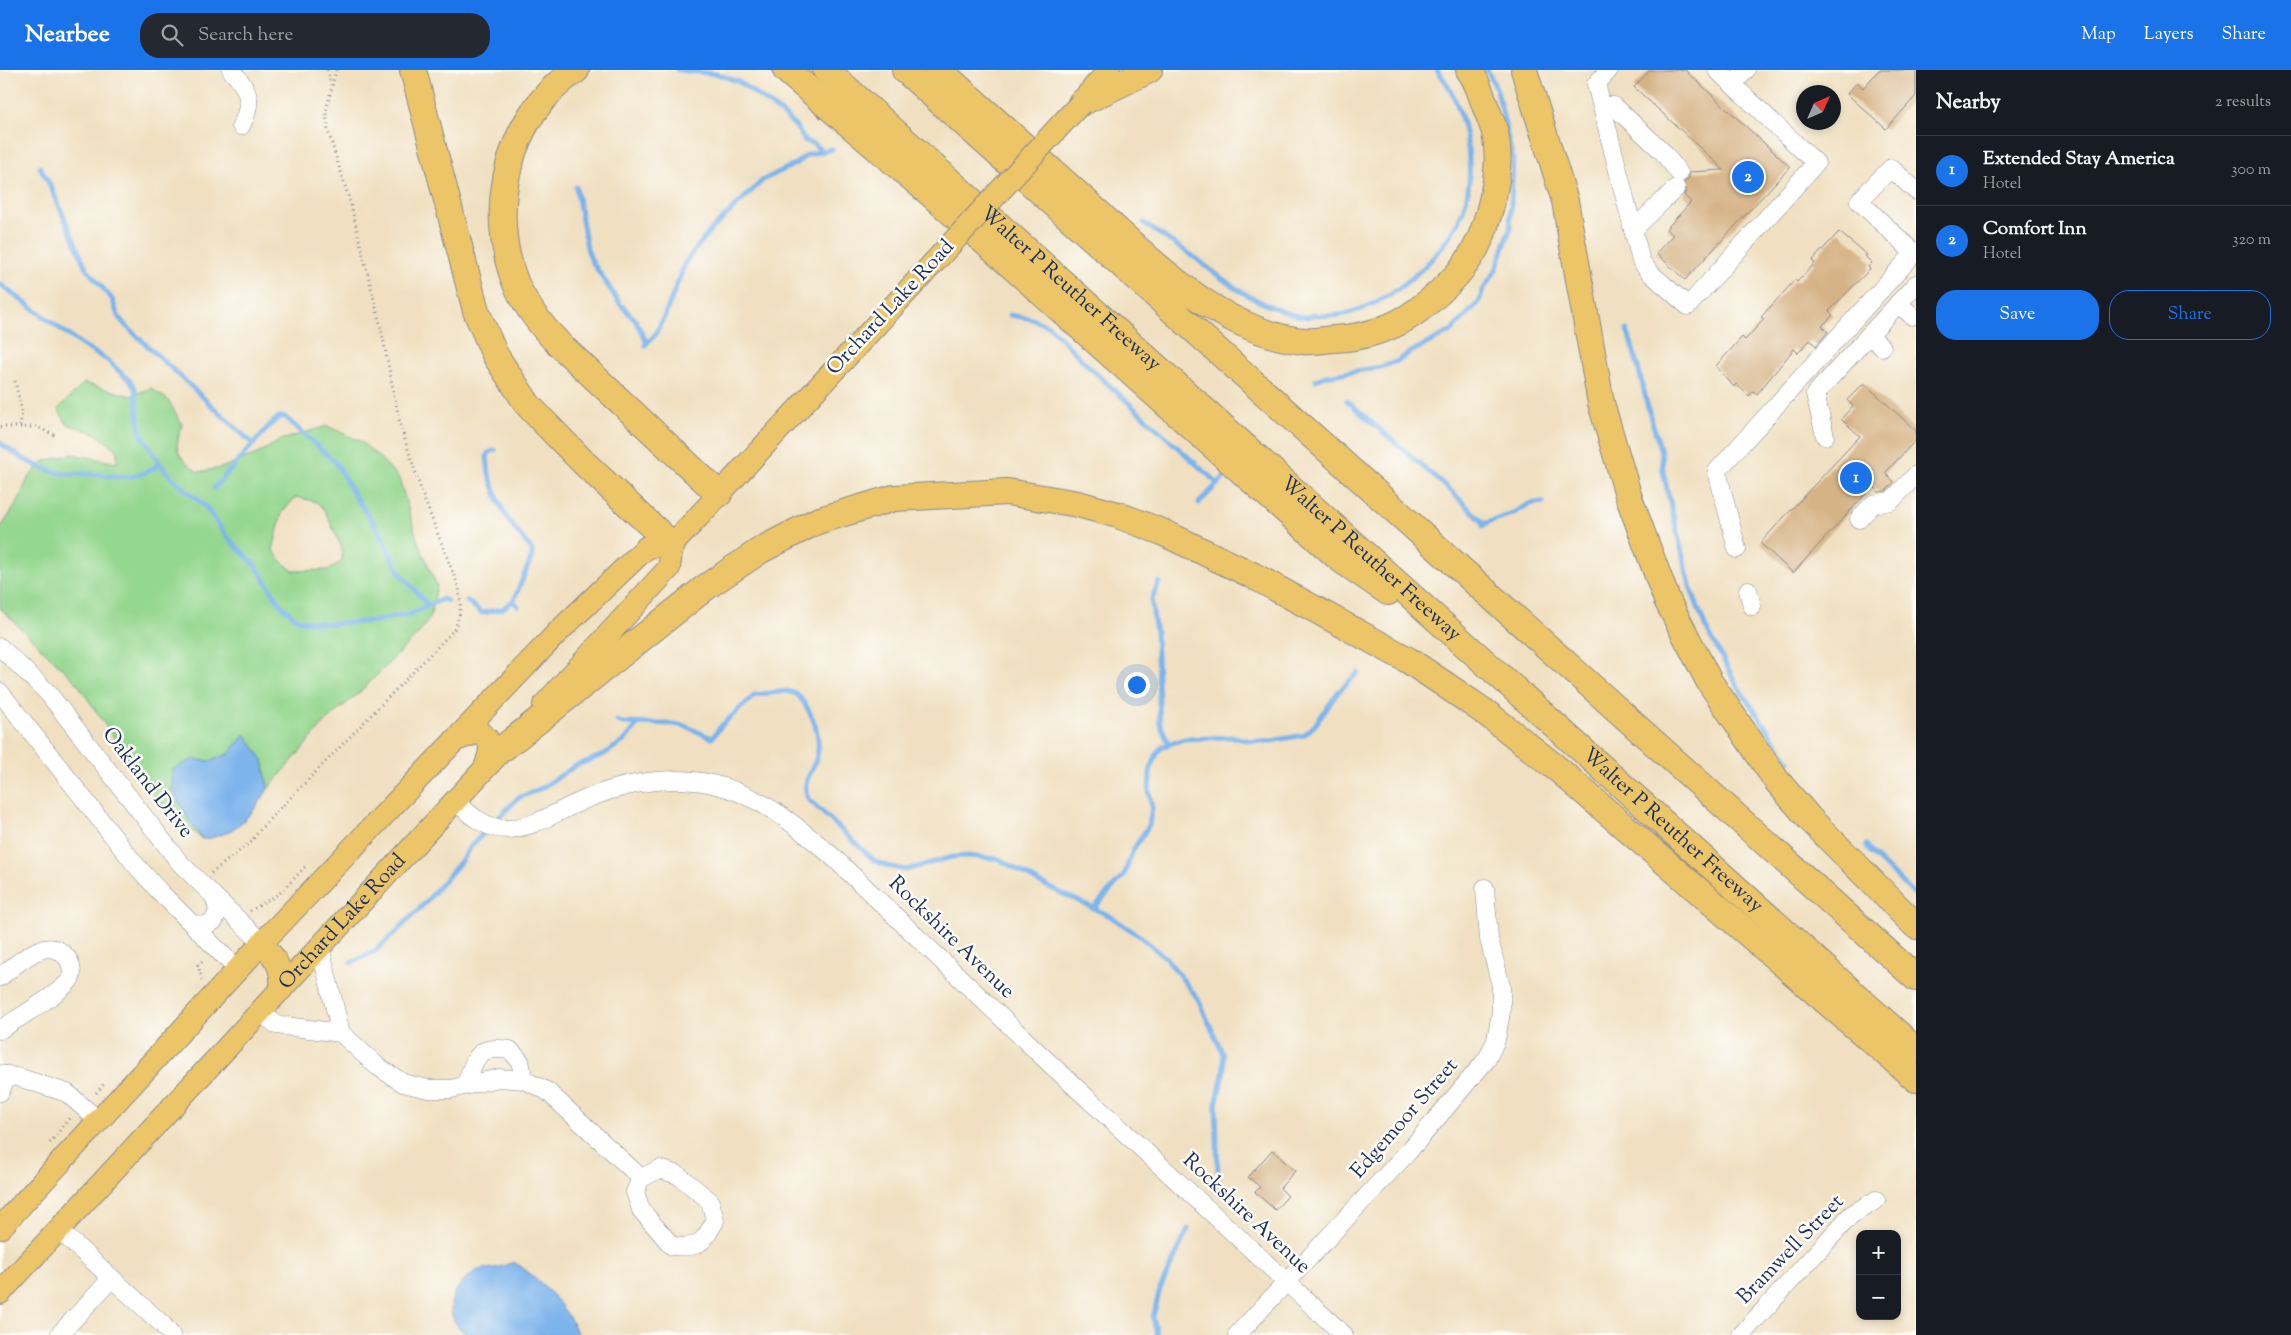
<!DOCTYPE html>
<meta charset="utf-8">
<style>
:root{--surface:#171b24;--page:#242831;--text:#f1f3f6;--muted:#9ea1a6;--line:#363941;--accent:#1a73e8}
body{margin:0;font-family:"Sorts Mill Goudy",serif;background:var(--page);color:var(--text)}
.controls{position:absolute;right:15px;bottom:15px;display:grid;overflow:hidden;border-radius:10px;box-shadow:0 2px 8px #0003}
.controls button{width:45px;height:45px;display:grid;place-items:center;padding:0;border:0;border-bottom:1px solid var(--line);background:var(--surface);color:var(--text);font:25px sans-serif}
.compass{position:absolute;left:1796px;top:15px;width:45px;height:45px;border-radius:50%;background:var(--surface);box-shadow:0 2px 8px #0003;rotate:45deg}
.you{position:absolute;left:1136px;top:614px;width:18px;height:18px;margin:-12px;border:4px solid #fff;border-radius:50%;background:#1a73e8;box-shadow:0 0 0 8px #1a73e833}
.badge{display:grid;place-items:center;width:32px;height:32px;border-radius:50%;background:var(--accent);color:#fff;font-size:16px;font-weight:700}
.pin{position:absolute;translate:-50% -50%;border:2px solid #fff;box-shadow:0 1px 5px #0006}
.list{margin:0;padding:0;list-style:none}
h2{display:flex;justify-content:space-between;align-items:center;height:65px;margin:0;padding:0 20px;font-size:21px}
h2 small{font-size:16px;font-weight:400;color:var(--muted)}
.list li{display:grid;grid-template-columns:32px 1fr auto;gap:15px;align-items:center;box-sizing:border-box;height:70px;padding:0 20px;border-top:1px solid var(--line)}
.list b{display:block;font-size:19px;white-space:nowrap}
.list p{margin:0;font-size:16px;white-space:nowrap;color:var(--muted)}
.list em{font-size:16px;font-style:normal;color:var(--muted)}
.actions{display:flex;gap:10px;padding:15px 20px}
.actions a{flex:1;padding:11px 0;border:1px solid var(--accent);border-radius:20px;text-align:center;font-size:18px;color:var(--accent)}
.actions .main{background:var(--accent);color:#fff}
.icon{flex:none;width:28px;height:28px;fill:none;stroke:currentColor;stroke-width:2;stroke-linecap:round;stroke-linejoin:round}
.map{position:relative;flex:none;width:1916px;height:1265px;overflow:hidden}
header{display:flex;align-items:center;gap:30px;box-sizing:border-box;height:70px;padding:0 25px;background:var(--accent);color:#fff}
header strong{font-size:24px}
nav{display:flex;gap:28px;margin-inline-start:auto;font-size:18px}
.search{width:350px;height:45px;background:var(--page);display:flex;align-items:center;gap:12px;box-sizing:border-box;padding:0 18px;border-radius:20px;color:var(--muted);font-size:19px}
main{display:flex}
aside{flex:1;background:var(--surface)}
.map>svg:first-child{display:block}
.green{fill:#94d78f;stroke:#588376;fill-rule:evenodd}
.water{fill:#7bb4ec;stroke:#4b72a5}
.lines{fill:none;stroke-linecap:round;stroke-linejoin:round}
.stream{stroke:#7bb4ec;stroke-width:5}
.building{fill:#d6b386}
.minor-casing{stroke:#868890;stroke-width:19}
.major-casing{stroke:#868890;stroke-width:24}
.highway-casing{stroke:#868890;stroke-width:28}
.path{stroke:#868890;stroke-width:3;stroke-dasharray:1 4;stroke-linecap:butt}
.minor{stroke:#fff;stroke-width:18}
.major{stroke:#edc569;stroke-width:22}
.highway{stroke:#edc569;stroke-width:26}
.major-bridge-casing{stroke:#868890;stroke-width:24;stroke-linecap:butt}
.major-bridge{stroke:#edc569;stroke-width:22}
.labels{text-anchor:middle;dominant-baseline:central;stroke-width:5;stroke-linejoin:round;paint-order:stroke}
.street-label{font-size:21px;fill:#1b2f5e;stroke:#fdfcf7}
</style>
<header>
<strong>Nearbee</strong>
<div class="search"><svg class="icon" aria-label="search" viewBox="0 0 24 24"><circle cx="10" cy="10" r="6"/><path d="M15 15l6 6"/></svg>Search here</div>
<nav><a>Map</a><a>Layers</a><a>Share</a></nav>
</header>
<main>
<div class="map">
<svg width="1916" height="1265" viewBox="0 0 1916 1265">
<rect width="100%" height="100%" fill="#fdfcf7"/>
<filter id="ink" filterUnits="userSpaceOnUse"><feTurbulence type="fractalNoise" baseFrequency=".02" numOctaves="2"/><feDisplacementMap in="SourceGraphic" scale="10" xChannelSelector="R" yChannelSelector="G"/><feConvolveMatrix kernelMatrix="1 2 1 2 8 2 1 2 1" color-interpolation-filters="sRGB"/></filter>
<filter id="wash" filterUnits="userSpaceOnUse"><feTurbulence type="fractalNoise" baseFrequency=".0096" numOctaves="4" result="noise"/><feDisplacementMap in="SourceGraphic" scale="20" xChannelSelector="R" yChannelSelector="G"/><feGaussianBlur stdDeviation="1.12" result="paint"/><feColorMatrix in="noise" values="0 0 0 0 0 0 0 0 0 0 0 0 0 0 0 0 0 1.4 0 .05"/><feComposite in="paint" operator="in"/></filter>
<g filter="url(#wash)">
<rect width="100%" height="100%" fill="#f0e0c1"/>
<!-- green -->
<path class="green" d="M84 313 131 326 151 318 168 330 182 354C174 381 175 384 198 402L221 398 259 383 281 370 327 356 360 371 380 388 399 408 417 469 437 516 430 548 419 563 361 621 327 650 268 719 263 690 229 684 211 691H192L172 719 189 750 202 769 176 748 149 720 77 613 0 538V459L19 430 28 408 44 391 73 384 117 393V380L95 363 67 354 58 339ZM296 427 317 432 325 441 342 478V491L329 500 293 501 283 493 273 480 282 442Z"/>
<!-- water -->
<g class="water">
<path d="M245 664 263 690 268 719C253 744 234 767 202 769L189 750 172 719 173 699 192 690 211 691 229 684Z"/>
<path d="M514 1192C540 1209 566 1235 578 1265H467C440 1244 450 1218 476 1201 481 1198 489 1199 495 1198 501 1197 508 1194 514 1192Z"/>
</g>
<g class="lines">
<!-- stream -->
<g class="stream">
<path d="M677 0 717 4 739 12 783 44 796 57 805 71 814 74 822 81"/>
<path d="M40 97 51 117 86 198 112 229 118 246 125 255 253 374"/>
<path d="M576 117 587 178 591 190 620 234 635 250 647 273"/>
<path d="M1144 153C1160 165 1177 175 1194 187 1224 210 1243 227 1280 240 1288 243 1297 246 1306 247 1309 247 1313 244 1317 245 1371 253 1444 192 1463 140 1478 98 1465 34 1437 0"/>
<path d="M0 214 82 275 107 290 130 311 135 318 140 362 160 394 173 409 206 437 227 467 255 495 281 535 294 547 302 551 330 554 375 551 410 544 443 529 447 531"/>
<path d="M1010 245 1032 249 1049 256 1087 295 1218 414"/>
<path d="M1627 260C1636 286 1642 312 1648 338 1654 360 1663 380 1663 402L1690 516 1705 556 1738 617 1789 691"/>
<path d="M645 275 655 265 665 245 686 191 711 160 763 110 795 94 807 85 832 79"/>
<path d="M1316 310 1326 306 1381 297 1398 291 1409 283 1451 261 1479 232 1483 220 1496 200 1510 159 1513 89 1497 20 1487 0"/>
<path d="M1347 331 1450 420 1485 454"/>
<path d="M0 373C20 388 44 403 70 404 78 405 86 403 93 404 124 407 132 412 160 394"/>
<path d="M214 418 271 354 279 347H285L336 393 354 425 379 461 399 502 428 535"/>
<path d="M1199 433 1227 404"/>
<path d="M1483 456 1486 453 1512 444 1529 434 1543 432"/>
<path d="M1159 512 1152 529V535L1156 563 1160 654 1169 674"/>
<path d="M514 530 513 531 518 536"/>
<path d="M467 531 482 543 502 539 514 530 532 486V480L508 450 498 430 489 404 487 387 488 383 495 380"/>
<path d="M617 651 623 653 673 654 685 656 712 668 722 655 755 625 787 621 797 624C813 642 824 669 815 692 809 706 802 713 808 729L875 791 887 796 906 800 952 787 967 786 999 789 1040 813 1110 846 1141 867 1166 888 1198 929 1223 984 1224 1000 1216 1035 1218 1107 1215 1120"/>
<path d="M1866 775 1872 784 1916 826"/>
<path d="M1094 838 1124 805 1133 780 1149 755 1152 737 1149 722 1150 701 1158 681 1164 676 1184 669 1231 667 1253 671H1271L1304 665 1315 655 1338 622 1358 603"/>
<path d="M351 893 375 881 397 861 426 832 462 790 470 777 518 728 542 718 575 696 603 685 624 671 638 654"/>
<path d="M1157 1265 1153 1247 1160 1219 1188 1159"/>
</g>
</g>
<g id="blocks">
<!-- building -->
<g class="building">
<path d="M1650 0H1685L1790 97 1685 210 1656 183 1673 165 1666 159 1691 132 1684 125 1686 120 1684 112 1689 108 1690 102 1724 100 1634 17Z"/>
<path d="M1879 0H1916V26L1886 59 1847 24 1857 12 1863 18Z"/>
<path d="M1839 162 1867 185 1865 186 1872 193 1868 197 1870 199 1829 241 1833 245 1822 256 1828 262 1816 276 1810 270 1798 283 1794 279 1757 324 1753 321 1749 326 1736 314 1734 317 1716 296 1742 267 1745 270 1764 249 1761 247 1795 210 1797 212 1815 193 1812 191Z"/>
<path d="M1864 313 1916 361V370L1885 403 1894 412 1886 421 1879 422 1873 416 1793 503 1760 473 1860 366 1841 349 1853 336 1847 330Z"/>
<path d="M1272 1080 1295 1101 1280 1118 1288 1126 1275 1140 1255 1122 1260 1117 1248 1107Z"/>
</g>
</g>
</g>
<g filter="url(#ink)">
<use href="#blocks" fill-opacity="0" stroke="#868890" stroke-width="1"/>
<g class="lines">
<!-- minor casing -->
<g class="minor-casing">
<g id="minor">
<path d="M231 0C249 20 254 31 241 56"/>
<path d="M1609 0 1596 14 1641 191 1649 202 1688 236 1816 93 1717 0"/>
<path d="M1733 14 1746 0"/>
<path d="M1602 36H1614L1663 82 1679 103"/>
<path d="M1633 160 1676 118"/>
<path d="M1914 183 1859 131 1891 98 1916 121"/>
<path d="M1898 233 1912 246"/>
<path d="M1869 265 1882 277"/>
<path d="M1825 366 1815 324 1916 214"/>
<path d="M1859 449 1873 434 1891 431 1916 405"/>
<path d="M1737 479 1717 401 1916 181"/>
<path d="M1748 520 1752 536"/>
<path d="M0 577 48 623 180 793 262 873"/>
<path d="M0 622 134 793 160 822 238 900"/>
<path d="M455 731C470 745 485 759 507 759 532 758 553 744 575 734 617 714 666 704 712 714 759 724 797 756 832 786L1046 990 1344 1265"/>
<path d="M192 854 204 856 214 851 218 840 215 829"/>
<path d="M320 877 341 963 377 996 403 1013 428 1019H451L499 1008 524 1010 547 1021 641 1108 635 1122 641 1140 672 1176C699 1179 703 1173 715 1151L710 1131 678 1105 660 1099 641 1108"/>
<path d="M0 907C19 893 48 862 68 889 71 893 73 903 71 908 66 920 13 951 0 960"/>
<path d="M260 942 277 955 341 963"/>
<path d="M0 1004 21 1008 67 1023 99 1051"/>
<path d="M465 1015C477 987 475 975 510 980L520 991 524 1010"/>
<path d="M0 1022 8 1005"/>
<path d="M59 1160 163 1255 171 1265"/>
<path d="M59 1265 112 1208"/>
<path d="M1237 1265 1409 1081 1487 989 1496 970 1501 942V916L1489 869 1485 818"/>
<path d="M1741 1265 1851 1145 1876 1130"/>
</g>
</g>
<!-- major casing -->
<g class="major-casing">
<g id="major">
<path d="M1082 31 1109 0"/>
<path d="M544 635 669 498 672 475 927 200"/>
<path d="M455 670 479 662C495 671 490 683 485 698"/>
<path d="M262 873C276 889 283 898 281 920"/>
<path d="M0 1158 262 873 557 563 647 477 672 475"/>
<path id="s1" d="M0 1223 515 666"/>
</g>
</g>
<!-- highway casing -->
<g class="highway-casing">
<g id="highway">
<path d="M413 0 476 241 495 285 528 335 543 351 585 394 672 475"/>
<path d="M576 0C507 45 486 140 516 214 526 236 541 256 558 273L719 424"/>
<path d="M786 0 931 124 1340 489 1388 522"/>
<path id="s2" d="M826 0 1916 980"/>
<path d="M905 0 1916 908"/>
<path d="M939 0C987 43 1035 86 1083 129 1145 184 1215 261 1303 271 1312 272 1323 270 1333 269 1362 268 1393 259 1417 241 1446 219 1474 192 1485 156 1494 127 1502 94 1495 63 1493 54 1488 44 1485 35 1480 22 1477 10 1469 0"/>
<path d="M1524 0 1565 131 1601 333 1629 428 1667 530 1709 611 1777 711 1809 748 1916 856"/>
<path d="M1081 33 1149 0"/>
<path d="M502 679 706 517 761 480 817 451 894 428 1007 422 1078 434 1118 445 1162 462 1252 505 1408 590 1444 614 1489 645 1560 701 1916 1009"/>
</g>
</g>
<!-- path -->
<g class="path">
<path d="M327 0 331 15"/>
<path d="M15 311 22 342 20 357"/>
<path d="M0 357H37L56 366"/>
<path d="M211 803 251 772 262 757 454 560C461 545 461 534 459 518L423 426 400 354 381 258 350 132 328 61 326 41 336 0"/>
<path d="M250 841 280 823 305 797"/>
<path d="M202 910 198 895 205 889"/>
<path d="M96 1023 105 1013"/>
<path d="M50 1073 71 1046"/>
</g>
<!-- minor -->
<use href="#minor" class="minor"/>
<!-- major -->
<use href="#major" class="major"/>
<!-- highway -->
<use href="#highway" class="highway"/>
<!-- major-bridge casing -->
<g class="major-bridge-casing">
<path id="major-bridge" d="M927 200 1081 33"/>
</g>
<!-- major-bridge -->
<use href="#major-bridge" class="major-bridge"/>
</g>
</g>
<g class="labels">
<!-- street labels -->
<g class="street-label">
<text stroke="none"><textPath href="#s2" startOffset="328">Walter P Reuther Freeway</textPath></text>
<text transform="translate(891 238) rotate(-47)">Orchard Lake Road</text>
<text stroke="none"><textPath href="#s2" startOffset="732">Walter P Reuther Freeway</textPath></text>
<text transform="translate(147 713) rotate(52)">Oakland Drive</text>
<text stroke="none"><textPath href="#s2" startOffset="1138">Walter P Reuther Freeway</textPath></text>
<text stroke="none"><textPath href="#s1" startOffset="505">Orchard Lake Road</textPath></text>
<text transform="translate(951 868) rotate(44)">Rockshire Avenue</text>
<text transform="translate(1405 1049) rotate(-49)">Edgemoor Street</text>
<text transform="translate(1246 1144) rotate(43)">Rockshire Avenue</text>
<text transform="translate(1791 1180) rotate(-46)">Bramwell Street</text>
</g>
</g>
</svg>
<div class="controls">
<button>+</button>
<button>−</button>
</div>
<svg class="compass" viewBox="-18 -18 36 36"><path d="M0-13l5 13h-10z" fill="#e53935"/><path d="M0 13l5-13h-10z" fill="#9ea1a6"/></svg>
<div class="you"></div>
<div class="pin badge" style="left:1856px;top:408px">1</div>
<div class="pin badge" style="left:1748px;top:107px">2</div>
</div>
<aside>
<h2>Nearby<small>2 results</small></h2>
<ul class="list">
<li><span class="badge">1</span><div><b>Extended Stay America</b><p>Hotel</p></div><em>300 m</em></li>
<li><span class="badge">2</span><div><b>Comfort Inn</b><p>Hotel</p></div><em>320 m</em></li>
</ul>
<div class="actions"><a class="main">Save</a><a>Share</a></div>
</aside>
</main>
